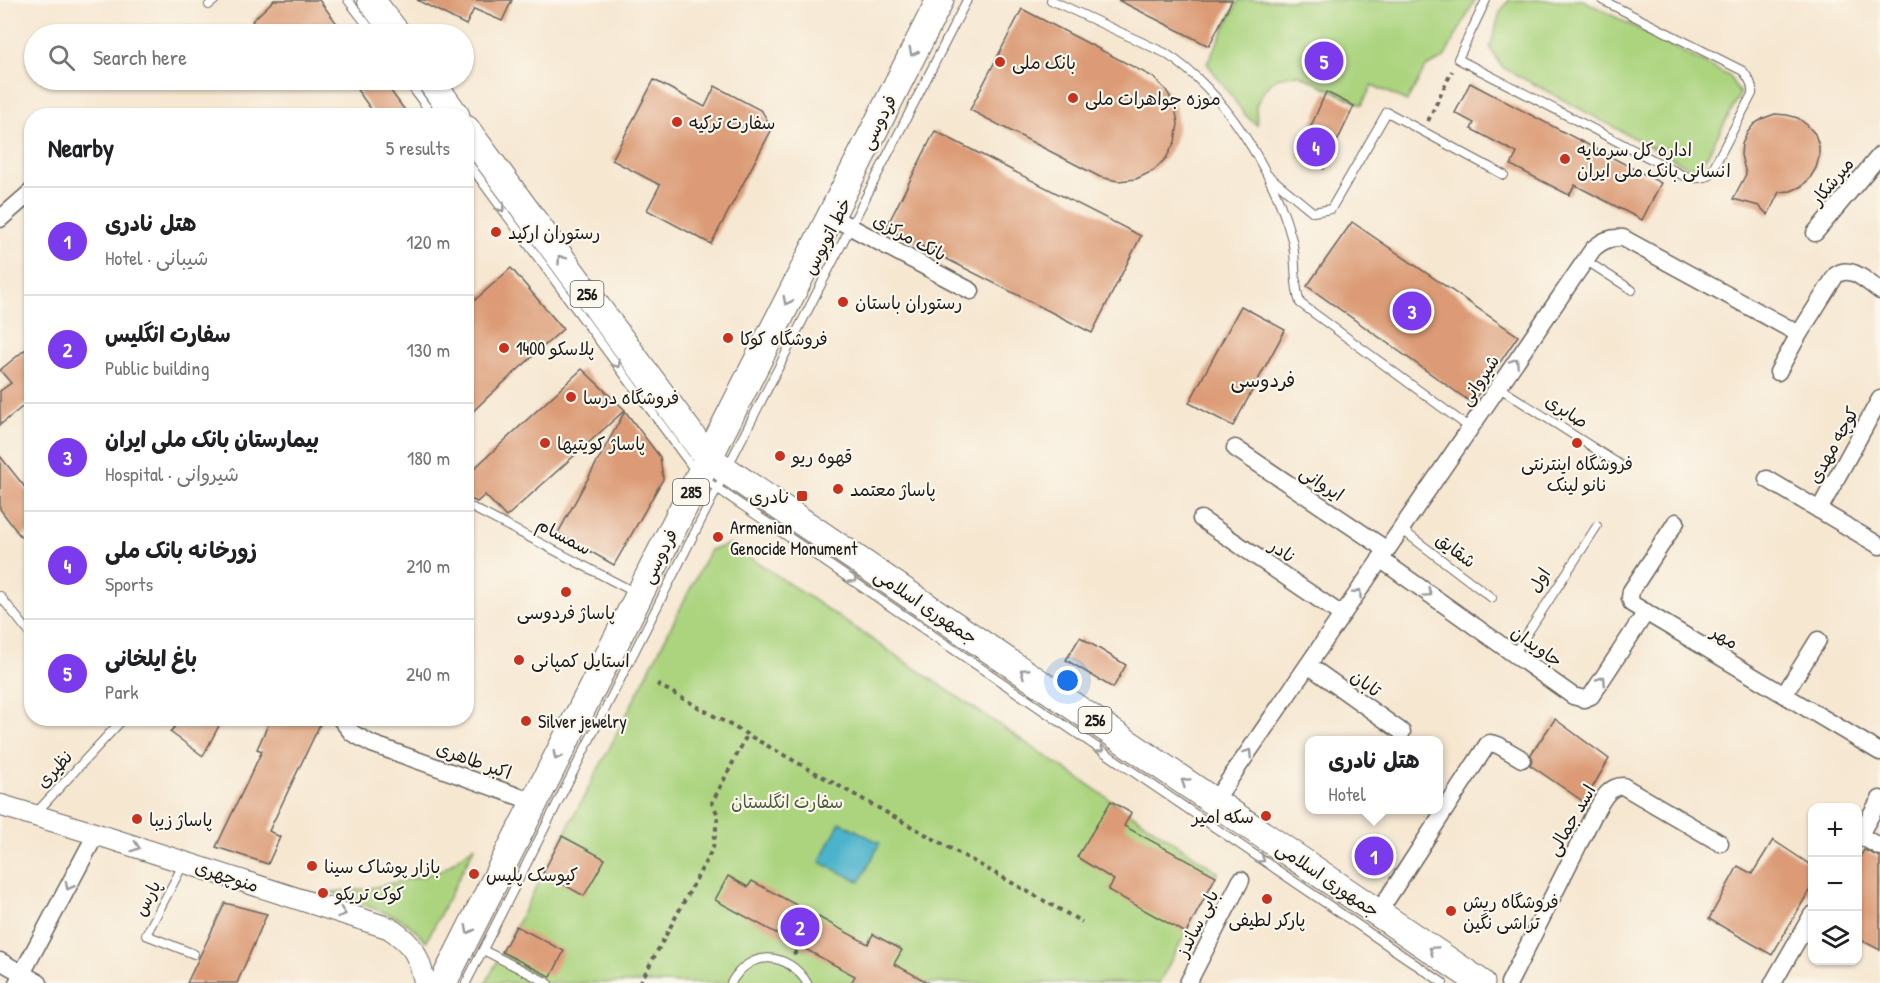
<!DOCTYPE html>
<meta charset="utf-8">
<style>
:root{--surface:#fff;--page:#f6f6f6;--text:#202124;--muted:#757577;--line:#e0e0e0;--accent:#7c3aed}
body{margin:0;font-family:"Patrick Hand","Playpen Sans Arabic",sans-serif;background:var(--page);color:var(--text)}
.controls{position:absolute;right:18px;bottom:18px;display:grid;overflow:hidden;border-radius:12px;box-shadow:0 2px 4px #0004}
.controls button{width:54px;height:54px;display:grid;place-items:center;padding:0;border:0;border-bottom:2px solid var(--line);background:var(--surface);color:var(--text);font:30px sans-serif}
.you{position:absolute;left:1068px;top:681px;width:21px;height:21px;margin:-15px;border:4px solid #fff;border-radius:50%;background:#1a73e8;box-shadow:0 0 0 9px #1a73e833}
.badge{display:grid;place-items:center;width:39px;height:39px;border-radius:50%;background:var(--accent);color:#fff;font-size:20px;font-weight:700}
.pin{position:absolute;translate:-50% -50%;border:3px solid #fff;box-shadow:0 2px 6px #0006}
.popup{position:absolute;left:1305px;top:736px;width:138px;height:78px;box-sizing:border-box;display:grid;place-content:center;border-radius:12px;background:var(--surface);filter:drop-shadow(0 2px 4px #0005);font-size:20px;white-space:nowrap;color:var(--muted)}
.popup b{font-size:22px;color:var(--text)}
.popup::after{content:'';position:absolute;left:50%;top:100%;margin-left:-12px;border:12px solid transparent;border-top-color:var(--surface)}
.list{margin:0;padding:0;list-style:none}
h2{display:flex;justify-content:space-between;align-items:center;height:78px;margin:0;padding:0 24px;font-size:26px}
h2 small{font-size:20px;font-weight:400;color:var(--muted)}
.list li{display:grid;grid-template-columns:39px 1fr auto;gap:18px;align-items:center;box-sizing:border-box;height:108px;padding:0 24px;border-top:2px solid var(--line)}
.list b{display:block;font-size:22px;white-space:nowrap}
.list p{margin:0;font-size:20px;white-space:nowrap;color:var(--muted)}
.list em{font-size:20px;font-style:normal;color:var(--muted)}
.icon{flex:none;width:33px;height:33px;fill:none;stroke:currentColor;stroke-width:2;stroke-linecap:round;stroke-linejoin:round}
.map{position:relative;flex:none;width:1880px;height:983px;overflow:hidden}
.search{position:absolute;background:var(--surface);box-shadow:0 2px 4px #0004;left:24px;top:24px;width:450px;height:66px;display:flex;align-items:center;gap:15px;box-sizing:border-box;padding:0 21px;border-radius:33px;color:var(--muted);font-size:22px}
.panel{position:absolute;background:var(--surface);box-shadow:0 2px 4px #0004;left:24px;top:108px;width:450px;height:618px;border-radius:24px}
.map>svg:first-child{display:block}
.green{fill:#acd47f;stroke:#64784e;stroke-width:1.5}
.water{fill:#4cb3cb;stroke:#346874;stroke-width:1.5}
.building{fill:#dc9b76}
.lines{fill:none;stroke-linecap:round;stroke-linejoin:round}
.service-casing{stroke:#68635b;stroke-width:10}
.minor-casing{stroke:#68635b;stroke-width:19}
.tertiary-casing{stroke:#68635b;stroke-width:23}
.primary-casing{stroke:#68635b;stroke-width:29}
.path{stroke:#68635b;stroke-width:4;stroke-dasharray:4.5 4.5;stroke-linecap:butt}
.service{stroke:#fff;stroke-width:8}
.minor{stroke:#fff;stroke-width:16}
.tertiary{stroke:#fff;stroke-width:21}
.primary{stroke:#fff;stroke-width:27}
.oneway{stroke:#999}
.poi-dot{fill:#c8321e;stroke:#fbf7ec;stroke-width:2}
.labels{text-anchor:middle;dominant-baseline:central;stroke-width:4.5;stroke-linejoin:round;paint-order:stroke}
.shield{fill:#fbf7ec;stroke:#5f5e5a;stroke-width:1.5}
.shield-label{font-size:16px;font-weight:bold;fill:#1c1c1c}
.poi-label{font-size:18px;fill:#1c1c1c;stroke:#fbf7ec;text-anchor:start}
.street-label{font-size:18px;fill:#1c1c1c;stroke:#fbf7ec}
.park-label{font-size:18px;fill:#4e5c3f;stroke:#fbf7ec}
.neighbourhood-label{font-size:20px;fill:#1c1c1c;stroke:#fbf7ec}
</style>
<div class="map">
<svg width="1880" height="983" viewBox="0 0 1880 983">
<rect width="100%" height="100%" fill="#fbf7ec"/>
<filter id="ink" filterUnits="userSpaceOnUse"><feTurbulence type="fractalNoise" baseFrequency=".0167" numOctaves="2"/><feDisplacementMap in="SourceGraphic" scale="12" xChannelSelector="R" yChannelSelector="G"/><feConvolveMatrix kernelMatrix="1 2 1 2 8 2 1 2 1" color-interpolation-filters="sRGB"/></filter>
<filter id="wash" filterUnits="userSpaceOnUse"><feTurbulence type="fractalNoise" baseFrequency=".008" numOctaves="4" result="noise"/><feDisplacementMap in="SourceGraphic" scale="24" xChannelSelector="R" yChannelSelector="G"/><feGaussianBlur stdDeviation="1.35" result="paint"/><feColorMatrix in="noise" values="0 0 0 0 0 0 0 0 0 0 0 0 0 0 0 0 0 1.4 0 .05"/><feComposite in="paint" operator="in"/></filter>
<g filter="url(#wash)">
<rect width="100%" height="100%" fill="#f6e7d1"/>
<!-- green -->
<g class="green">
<path d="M1239 0H1475L1444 58 1426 67 1407 101 1372 85 1362 105 1298 74 1276 78 1264 90 1256 106 1257 125 1246 116 1207 63Z"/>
<path d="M1509 0H1583L1729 76 1740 94 1703 163 1688 167 1502 67 1490 48 1500 12Z"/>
<path d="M730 544 1218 872 1159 983H486L611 745 710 550Z"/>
<path d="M475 846 426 942 414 929 401 919 331 892 367 889 419 877 444 869Z"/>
</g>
<!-- water -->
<path class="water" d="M840 822 880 843 860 882 820 862Z"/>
<g id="blocks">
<!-- building -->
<g class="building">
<path d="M274 0H319L345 34H318L311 26 304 34H266L252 21Z"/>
<path d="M417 0H512L502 21 474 9 466 25Z"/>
<path d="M1118 0H1232L1209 46Z"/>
<path d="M1022 9 1153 77 1166 90 1175 106 1178 124 1175 142 1166 158 1153 171 1136 179 1118 181 1100 177 970 110Z"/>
<path d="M350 80H383L409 116H376Z"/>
<path d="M654 80 705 107 715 86 762 111 772 129 711 244 647 210 660 185 612 160Z"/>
<path d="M1470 83 1661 183 1642 220 1575 185 1569 195 1511 165 1517 153 1471 129 1474 123 1455 113Z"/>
<path d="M1326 92 1354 106 1324 169 1298 156Z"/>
<path d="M1775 114 1787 115 1798 118 1807 125 1815 134 1819 146V157L1816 168 1810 178 1802 186 1791 191 1779 192 1768 215 1759 206 1733 199 1746 174 1741 155 1742 144 1747 133 1754 124 1764 118Z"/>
<path d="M935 131 1141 236 1092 333 886 228Z"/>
<path d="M1352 222 1518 336 1472 403 1307 286Z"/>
<path d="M511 268 563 329 491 394 466 418V308Z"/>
<path d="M1241 306 1285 330 1233 426 1189 403Z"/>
<path d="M32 344V399L0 425V391L11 383 0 370Z"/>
<path d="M582 369 625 410 506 517 485 495 477 502 466 497V476Z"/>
<path d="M625 411 660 457 663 479 614 565 558 533Z"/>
<path d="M0 456 32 496V529L21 537 0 509Z"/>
<path d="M1080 637 1126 665 1113 688 1066 660Z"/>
<path d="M183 718H223L203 756 170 732Z"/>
<path d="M271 718H323L269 831 280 837 268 864 216 847 262 751 257 749Z"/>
<path d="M1555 719 1609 759 1584 802 1530 765 1532 760 1531 754Z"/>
<path d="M1111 801 1131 813 1124 826 1216 876 1186 933 1108 890 1114 880 1077 857Z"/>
<path d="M562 836 605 859 584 896 543 873Z"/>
<path d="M1773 840 1812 866V886L1772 955 1709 919 1738 866 1752 874Z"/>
<path d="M1864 850 1880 857V950L1857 938V862Z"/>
<path d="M728 876 748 887 752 881 868 944 873 934 902 950 894 964 929 983H851L855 976 715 900Z"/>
<path d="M225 903 267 914 237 983H187Z"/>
<path d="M516 926 564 951 551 977 502 952Z"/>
</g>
</g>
</g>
<g filter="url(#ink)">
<use href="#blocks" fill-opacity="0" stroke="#68635b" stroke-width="1.5"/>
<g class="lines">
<!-- service casing -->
<g class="service-casing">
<g id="service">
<path d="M348 0 374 34"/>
<path d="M1051 0 1165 53C1225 91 1274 172 1292 240 1297 260 1293 283 1300 303L1470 428"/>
<path d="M1486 0 1458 59 1682 175C1692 179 1699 179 1709 176L1752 94C1753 84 1749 79 1743 71L1602 0"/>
<path d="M209 5 215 0"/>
<path d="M407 80 433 116"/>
<path d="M466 160 699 476 1443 983"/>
<path d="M1269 176 1313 212 1331 209 1387 112 1504 175"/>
<path d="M1585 260 1632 290"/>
<path d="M1498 387 1619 464"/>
<path d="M728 466 967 0"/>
<path d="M473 508 636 593"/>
<path d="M1401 529 1492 598"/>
<path d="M0 596 32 636"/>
<path d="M1514 654 1597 526"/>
<path d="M34 815 123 719"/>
<path d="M184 863 146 935 194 954"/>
<path d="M483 950 548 983"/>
<path d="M466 983 720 483"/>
<path d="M731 983C750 949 787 951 807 983"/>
</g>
</g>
<!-- minor casing -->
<g class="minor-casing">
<g id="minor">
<path d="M830 216 971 291"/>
<path d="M0 219 32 191"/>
<path d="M1815 233 1880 155"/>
<path d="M1778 372 1799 334"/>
<path d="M1235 448 1387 550"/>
<path d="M1767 479 1880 546"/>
<path d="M1819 510 1880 399"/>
<path d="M1201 519 1342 615"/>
<path d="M1676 522 1631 591 1630 598 1632 604 1880 752"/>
<path d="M1380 559 1573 696 1584 699 1591 696 1646 612"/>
<path d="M1308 665 1402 732"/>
<path d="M1784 695 1818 640"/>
<path d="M340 718 352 733 372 744 534 802"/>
<path d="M1214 802 1593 249C1602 241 1610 237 1623 238L1799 334 1836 275C1851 264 1867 282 1880 291"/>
<path d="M1859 835 1880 847"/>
<path d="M1858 838 1880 799"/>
<path d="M1378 913 1487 745 1490 743 1498 745 1522 759"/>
<path d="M0 961 39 983"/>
<path d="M17 983 96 834"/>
<path d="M1188 983 1241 880"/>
<path d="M1509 983 1593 816C1601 803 1607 786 1623 786L1720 843"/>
<path d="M1773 983 1812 915"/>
</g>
</g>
<!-- tertiary casing -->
<g class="tertiary-casing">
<path id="tertiary" d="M0 805 96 834 389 928C414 945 418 954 425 983"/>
</g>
<!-- primary casing -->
<g class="primary-casing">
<g id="primary">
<path d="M371 0 397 34"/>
<path d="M430 80 456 116"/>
<path d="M466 129 708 458 1481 983"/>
<path d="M443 983 940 0"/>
</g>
</g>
<!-- path -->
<g class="path">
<path d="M1428 121 1452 71"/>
<path d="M657 684 1082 922"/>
<path d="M794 955 799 946"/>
<path d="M640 983 713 848 718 815 712 803 747 735"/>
</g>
<!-- service -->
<use href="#service" class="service"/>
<!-- minor -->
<use href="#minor" class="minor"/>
<!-- tertiary -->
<use href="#tertiary" class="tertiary"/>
<!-- primary -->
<use href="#primary" class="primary"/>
</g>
<!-- one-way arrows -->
<defs><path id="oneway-chevron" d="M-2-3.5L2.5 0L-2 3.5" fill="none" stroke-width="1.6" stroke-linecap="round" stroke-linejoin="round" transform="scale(1.5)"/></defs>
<g class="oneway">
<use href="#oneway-chevron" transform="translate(913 52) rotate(117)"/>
<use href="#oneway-chevron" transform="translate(501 208) rotate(54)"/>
<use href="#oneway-chevron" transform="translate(561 259) rotate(-126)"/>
<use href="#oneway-chevron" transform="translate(787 301) rotate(117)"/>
<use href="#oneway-chevron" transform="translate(1515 362) rotate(-56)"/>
<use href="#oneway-chevron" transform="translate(617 364) rotate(54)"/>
<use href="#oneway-chevron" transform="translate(853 579) rotate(34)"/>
<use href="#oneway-chevron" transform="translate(1358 593) rotate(-56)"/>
<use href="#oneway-chevron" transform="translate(1428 593) rotate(35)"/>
<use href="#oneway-chevron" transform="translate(1024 672) rotate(-146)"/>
<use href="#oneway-chevron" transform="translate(1602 680) rotate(-57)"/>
<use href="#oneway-chevron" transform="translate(1100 749) rotate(34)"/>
<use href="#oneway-chevron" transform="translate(1248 753) rotate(-56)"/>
<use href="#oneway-chevron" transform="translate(557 756) rotate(117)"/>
<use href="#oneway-chevron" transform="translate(1185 782) rotate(-146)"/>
<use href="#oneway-chevron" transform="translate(136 847) rotate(18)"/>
<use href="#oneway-chevron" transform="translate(1261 859) rotate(34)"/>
<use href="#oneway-chevron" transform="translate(69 886) rotate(118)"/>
<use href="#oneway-chevron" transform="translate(342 913) rotate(18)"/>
<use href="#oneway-chevron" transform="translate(469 930) rotate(117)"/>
<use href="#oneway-chevron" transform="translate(1433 950) rotate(-146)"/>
</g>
</g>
<!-- markers -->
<g class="poi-dot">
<circle cx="1000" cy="62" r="6"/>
<circle cx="1073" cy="98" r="6"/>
<circle cx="677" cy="122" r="6"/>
<circle cx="1565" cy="159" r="6"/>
<circle cx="496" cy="232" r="6"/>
<circle cx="843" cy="302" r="6"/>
<circle cx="728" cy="338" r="6"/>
<circle cx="504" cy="348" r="6"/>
<circle cx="571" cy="397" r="6"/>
<circle cx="545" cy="443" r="6"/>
<circle cx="1577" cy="443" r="6"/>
<circle cx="780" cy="456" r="6"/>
<circle cx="838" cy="489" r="6"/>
<rect x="796" y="490" width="12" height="12" rx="3"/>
<circle cx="718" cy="537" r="6"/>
<circle cx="566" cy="592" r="6"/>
<circle cx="519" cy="660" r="6"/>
<circle cx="526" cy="721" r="6"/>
<circle cx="1266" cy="816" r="6"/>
<circle cx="137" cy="819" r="6"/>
<circle cx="312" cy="866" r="6"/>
<circle cx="474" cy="874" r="6"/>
<circle cx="323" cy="893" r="6"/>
<circle cx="1267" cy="899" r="6"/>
<circle cx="1451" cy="911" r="6"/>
</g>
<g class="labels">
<!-- shield labels -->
<g class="shield">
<rect x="570.5" y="281" width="33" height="26" rx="4.5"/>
<rect x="673" y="479" width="36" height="26" rx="4.5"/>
<rect x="1078.5" y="707" width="33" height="26" rx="4.5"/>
</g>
<g class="shield-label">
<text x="587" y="294">256</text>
<text x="691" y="492">285</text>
<text x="1095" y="720">256</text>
</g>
<!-- poi labels -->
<g class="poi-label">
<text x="1012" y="62">بانک ملی</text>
<text x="1085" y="98">موزه جواهرات ملی</text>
<text x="689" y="122">سفارت ترکیه</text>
<text x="1577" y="149">اداره کل سرمایه<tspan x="1577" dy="21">انسانی بانک ملی ایران</tspan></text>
<text x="508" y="232">رستوران ارکید</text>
<text x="855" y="302">رستوران باستان</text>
<text x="740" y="338">فروشگاه کوکا</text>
<text x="516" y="348">پلاسکو 1400</text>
<text x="583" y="397">فروشگاه درسا</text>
<text x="557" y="443">پاساژ کویتیها</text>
<text x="792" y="456">قهوه ریو</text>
<text x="1577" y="463" text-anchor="middle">فروشگاه اینترنتی<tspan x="1577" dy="21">نانو لینک</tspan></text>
<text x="850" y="489">پاساژ معتمد</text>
<text x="790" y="496" text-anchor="end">نادری</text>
<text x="730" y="527">Armenian<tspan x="730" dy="21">Genocide Monument</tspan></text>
<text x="566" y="612" text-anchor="middle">پاساژ فردوسی</text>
<text x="531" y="660">استایل کمپانی</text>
<text x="538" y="721">Silver jewelry</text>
<text x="1254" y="816" text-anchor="end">سکه امیر</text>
<text x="149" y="819">پاساژ زیبا</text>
<text x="324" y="866">بازار پوشاک سینا</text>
<text x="486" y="874">کیوسک پلیس</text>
<text x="335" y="893">کوک تریکو</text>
<text x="1463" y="901">فروشگاه ریش<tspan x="1463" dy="21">تراشی نگین</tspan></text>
<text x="1267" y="919" text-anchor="middle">پارکر لطیفی</text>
</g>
<!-- street labels -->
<g class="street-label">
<text transform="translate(878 122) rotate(-63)">فردوسی</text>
<text transform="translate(1832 181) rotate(-50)">میرشکار</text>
<text transform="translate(827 236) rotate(-63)">خط اتوبوس</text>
<text transform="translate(910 237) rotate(28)">بانک مرکزی</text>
<text transform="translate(1479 380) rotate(-56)">شیروانی</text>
<text transform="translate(1567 411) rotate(33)">صابری</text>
<text transform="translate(1833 445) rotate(-61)">کوچه مهدی</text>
<text transform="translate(1322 483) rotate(34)">ایروانی</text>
<text transform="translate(564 536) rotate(28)">سمسام</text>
<text transform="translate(1456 550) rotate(37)">شقایق</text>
<text transform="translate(1283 551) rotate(34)">نادر</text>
<text transform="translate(659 556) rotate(-63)">فردوسی</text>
<text transform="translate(1539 580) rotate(-57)">اول</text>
<text transform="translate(926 606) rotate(34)">جمهوری اسلامی</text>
<text transform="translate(1725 637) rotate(31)">مهر</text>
<text transform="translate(1537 646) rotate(35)">جاویدان</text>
<text transform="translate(1366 683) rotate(36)">تابان</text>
<text transform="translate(474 760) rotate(20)">اکبر طاهری</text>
<text transform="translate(54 769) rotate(-47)">نظیری</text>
<text transform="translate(1571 820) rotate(-60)">اسد جمالی</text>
<text transform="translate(227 876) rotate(18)">منوچهری</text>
<text transform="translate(1328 879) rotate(34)">جمهوری اسلامی</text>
<text transform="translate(147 898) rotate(-63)">پارس</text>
<text transform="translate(1197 923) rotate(-63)">بابی ساندز</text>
</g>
<!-- park labels -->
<g class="park-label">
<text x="787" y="801">سفارت انگلستان</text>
</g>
<!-- neighbourhood labels -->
<g class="neighbourhood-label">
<text x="1263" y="379">فردوسی</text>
</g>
</g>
</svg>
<div class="controls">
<button>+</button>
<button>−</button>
<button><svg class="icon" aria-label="layers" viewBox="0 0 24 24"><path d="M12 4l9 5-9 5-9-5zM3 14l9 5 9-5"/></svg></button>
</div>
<div class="you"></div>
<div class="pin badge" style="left:1374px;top:856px">1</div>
<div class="popup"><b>هتل نادری</b>Hotel</div>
<div class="pin badge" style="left:800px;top:927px">2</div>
<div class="pin badge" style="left:1412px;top:311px">3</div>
<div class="pin badge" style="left:1316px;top:147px">4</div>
<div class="pin badge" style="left:1324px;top:61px">5</div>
<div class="search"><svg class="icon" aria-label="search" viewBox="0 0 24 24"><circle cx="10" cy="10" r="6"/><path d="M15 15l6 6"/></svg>Search here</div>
<section class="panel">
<h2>Nearby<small>5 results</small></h2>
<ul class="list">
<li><span class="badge">1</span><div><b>هتل نادری</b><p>Hotel · شیبانی</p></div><em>120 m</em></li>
<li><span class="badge">2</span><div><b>سفارت انگلیس</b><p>Public building</p></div><em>130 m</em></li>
<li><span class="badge">3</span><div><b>بیمارستان بانک ملی ایران</b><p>Hospital · شیروانی</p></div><em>180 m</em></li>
<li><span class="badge">4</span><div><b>زورخانه بانک ملی</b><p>Sports</p></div><em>210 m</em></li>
<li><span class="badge">5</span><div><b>باغ ایلخانی</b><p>Park</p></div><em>240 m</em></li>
</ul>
</section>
</div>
